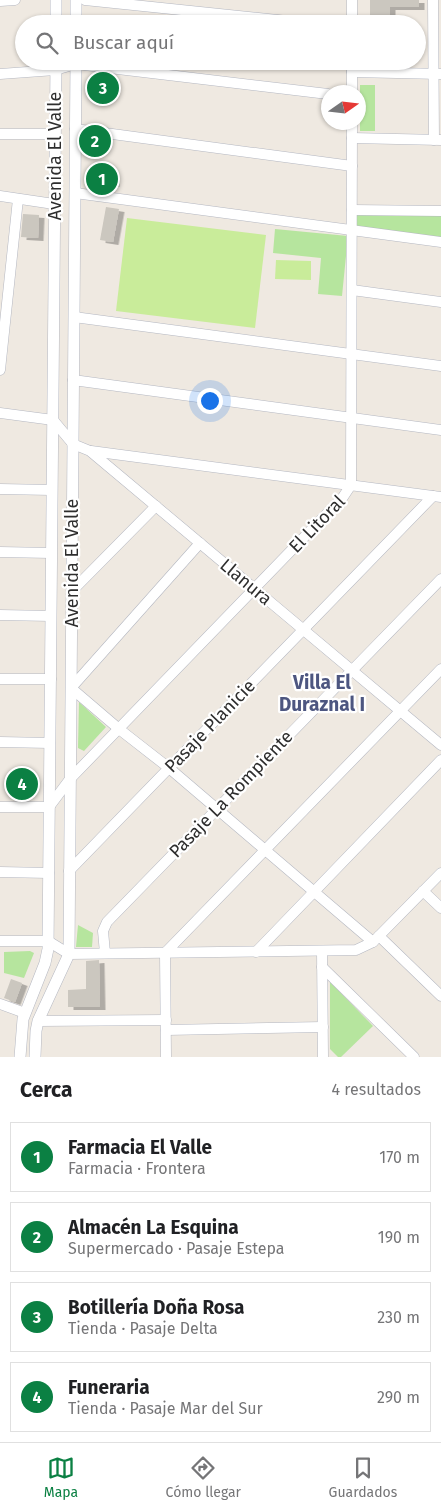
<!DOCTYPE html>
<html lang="es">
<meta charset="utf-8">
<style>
:root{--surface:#fff;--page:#f2f2f2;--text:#202124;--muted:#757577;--line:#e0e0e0;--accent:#0b8043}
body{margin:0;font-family:"Fira Sans",sans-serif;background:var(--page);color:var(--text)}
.compass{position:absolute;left:321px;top:85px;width:45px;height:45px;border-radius:50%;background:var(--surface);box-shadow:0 1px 4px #0004;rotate:76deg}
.you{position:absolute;left:209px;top:400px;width:18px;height:18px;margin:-12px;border:4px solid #fff;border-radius:50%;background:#1a73e8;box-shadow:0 0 0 8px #1a73e833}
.badge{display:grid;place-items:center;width:32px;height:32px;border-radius:50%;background:var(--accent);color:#fff;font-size:16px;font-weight:700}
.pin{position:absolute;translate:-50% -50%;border:2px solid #fff;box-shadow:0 1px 5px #0006}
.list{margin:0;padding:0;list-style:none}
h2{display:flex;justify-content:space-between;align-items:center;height:65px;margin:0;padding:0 20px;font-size:21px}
h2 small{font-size:16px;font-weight:400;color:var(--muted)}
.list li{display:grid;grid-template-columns:32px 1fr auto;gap:15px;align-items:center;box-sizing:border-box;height:70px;margin:0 10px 10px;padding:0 10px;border:1px solid var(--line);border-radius:0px}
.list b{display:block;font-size:19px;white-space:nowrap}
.list p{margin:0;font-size:16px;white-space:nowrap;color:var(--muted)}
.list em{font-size:16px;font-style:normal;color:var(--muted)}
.icon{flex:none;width:28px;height:28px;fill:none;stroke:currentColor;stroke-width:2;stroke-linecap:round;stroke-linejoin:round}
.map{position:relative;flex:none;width:441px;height:1057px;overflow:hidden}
.search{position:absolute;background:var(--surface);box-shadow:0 1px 4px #0004;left:15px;right:15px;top:15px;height:55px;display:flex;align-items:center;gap:12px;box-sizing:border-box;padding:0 18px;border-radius:28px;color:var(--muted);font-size:19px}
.sheet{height:385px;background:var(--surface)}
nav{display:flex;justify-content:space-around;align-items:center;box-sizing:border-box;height:70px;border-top:1px solid var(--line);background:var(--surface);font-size:14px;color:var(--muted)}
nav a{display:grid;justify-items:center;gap:2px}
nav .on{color:var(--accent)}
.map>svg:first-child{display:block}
.green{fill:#b6e59e}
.pitch{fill:#c9ec9a}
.building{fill:#cbc7bf;filter:url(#shadow)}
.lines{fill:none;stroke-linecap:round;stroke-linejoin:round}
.minor-casing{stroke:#b4b7c1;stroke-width:11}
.tertiary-casing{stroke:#b4b7c1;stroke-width:12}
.minor{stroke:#fff;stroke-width:10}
.tertiary{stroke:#fff;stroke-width:11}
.labels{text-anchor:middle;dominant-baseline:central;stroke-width:4.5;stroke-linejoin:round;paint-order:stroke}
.street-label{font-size:18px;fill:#2e2e2e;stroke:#fff}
.neighbourhood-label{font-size:19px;font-weight:bold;fill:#4d5680;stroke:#fff}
</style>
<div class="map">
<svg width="441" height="1057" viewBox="0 0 441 1057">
<defs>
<filter id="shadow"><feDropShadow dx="5.5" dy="3" stdDeviation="0" flood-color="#0004"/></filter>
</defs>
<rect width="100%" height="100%" fill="#efe9e1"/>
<!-- green -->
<g class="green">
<rect x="360" y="85" width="15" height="46"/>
<path d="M357 215H441V238L357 228Z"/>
<path d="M275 229 348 236 342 296 318 294 321 258 273 253Z"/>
<path d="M79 702 106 727 84 751 78 748Z"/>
<path d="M78 925 93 933 92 947H76Z"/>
<path d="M30 951 34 953 24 978 4 973V952Z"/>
<path d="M330 982 373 1026 341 1057H338L330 1049Z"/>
</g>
<!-- pitch -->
<g class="pitch">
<path d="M127 218 266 235 255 328 116 311Z"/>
<path d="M276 260 311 261V280L275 279Z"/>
</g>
<!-- building -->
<g class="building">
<path d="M370 0H419V7H390V24H370Z"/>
<path d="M91 174 114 176V184L90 181Z"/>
<path d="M106 207 119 209 113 242 100 240Z"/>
<path d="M23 214 39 215 38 238 21 237Z"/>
<rect x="14" y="777" width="17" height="14"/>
<path d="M99 960 100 1007H68V990L86 989V961Z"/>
<path d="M11 979 22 983 15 1002 4 998Z"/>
</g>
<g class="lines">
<!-- minor casing -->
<g class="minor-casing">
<g id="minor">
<path d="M85 0 316 24"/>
<path d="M433 0 434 140"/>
<path d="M0 1 15 0"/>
<path d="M352 24V0"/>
<path d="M352 72 441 74"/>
<path d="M0 74 55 70 76 64 328 94"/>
<path d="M352 92V61"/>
<path d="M75 129 352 166"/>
<path d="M0 134H55"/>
<path d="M352 138 441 140"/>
<path d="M75 193 441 242"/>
<path d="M0 196 54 204"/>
<path d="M352 210 441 211"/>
<path d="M352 290 441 302"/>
<path d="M74 317 441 366"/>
<path d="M0 370 18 199"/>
<path d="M73 380 441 430"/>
<path d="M0 413 53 420 73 444 90 451 441 745"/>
<path d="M91 451 441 497"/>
<path d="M0 489 52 490"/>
<path d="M200 543 71 688 119 729 169 768 373 942"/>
<path d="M0 552 51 553"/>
<path d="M72 591 156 506"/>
<path d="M0 615 51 616"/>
<path d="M0 679H51"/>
<path d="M0 742 50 743"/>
<path d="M0 807H49L70 779 343 497 351 485 352 122"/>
<path d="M69 871 433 496"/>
<path d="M0 872 49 873"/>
<path d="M423 891 441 908"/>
<path d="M379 936 441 996"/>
<path d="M0 941H48L69 954 356 950 373 942 441 873"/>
<path d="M322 951 323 1057"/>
<path d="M256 952 441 760"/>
<path d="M105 953 103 931 107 922 441 579"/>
<path d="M322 967 414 1057"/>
<path d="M0 1004 25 1013"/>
<path d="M38 1021 166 1020"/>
<path d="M166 1030 323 1027"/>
<path d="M166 1057 165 953 441 669"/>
</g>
</g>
<!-- tertiary casing -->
<g class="tertiary-casing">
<g id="tertiary">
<path d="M56 24V0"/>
<path d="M76 24V0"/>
<path d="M20 1057 23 1019 45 963 48 949 56 61"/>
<path d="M35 1057 36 1031 38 1021 69 954 76 61"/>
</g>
</g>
<!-- minor -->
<use href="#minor" class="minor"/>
<!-- tertiary -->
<use href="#tertiary" class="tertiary"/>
</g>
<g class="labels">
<!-- street labels -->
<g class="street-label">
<text transform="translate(55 156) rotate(-90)">Avenida El Valle</text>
<text transform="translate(317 524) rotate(-46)">El Litoral</text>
<text transform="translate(72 563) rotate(-90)">Avenida El Valle</text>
<text transform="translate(246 582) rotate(40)">Llanura</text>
<text transform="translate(210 726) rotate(-46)">Pasaje Planicie</text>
<text transform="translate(231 794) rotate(-46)">Pasaje La Rompiente</text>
</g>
<!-- neighbourhood labels -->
<g class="neighbourhood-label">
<text x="322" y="682">Villa El<tspan x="322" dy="22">Duraznal I</tspan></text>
</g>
</g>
</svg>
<svg class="compass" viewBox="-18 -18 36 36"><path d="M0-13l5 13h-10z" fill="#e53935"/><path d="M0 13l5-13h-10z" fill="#757577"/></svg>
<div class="you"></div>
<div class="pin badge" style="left:102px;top:179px">1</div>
<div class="pin badge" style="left:95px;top:141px">2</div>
<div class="pin badge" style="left:103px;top:88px">3</div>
<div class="pin badge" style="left:22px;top:784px">4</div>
<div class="search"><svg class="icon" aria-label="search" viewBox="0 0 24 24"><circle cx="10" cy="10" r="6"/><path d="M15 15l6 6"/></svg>Buscar aquí</div>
</div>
<section class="sheet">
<h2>Cerca<small>4 resultados</small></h2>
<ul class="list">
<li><span class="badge">1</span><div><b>Farmacia El Valle</b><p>Farmacia · Frontera</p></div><em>170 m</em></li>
<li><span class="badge">2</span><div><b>Almacén La Esquina</b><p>Supermercado · Pasaje Estepa</p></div><em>190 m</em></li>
<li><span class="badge">3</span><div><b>Botillería Doña Rosa</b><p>Tienda · Pasaje Delta</p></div><em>230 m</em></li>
<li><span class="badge">4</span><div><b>Funeraria</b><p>Tienda · Pasaje Mar del Sur</p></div><em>290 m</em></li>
</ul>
</section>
<nav>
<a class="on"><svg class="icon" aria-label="map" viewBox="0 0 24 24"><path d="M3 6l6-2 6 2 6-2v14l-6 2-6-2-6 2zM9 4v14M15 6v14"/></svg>Mapa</a>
<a><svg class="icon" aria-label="directions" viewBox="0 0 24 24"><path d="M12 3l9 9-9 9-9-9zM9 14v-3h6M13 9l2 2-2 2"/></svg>Cómo llegar</a>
<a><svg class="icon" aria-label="saved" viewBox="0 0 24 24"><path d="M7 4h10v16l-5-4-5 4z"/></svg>Guardados</a>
</nav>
